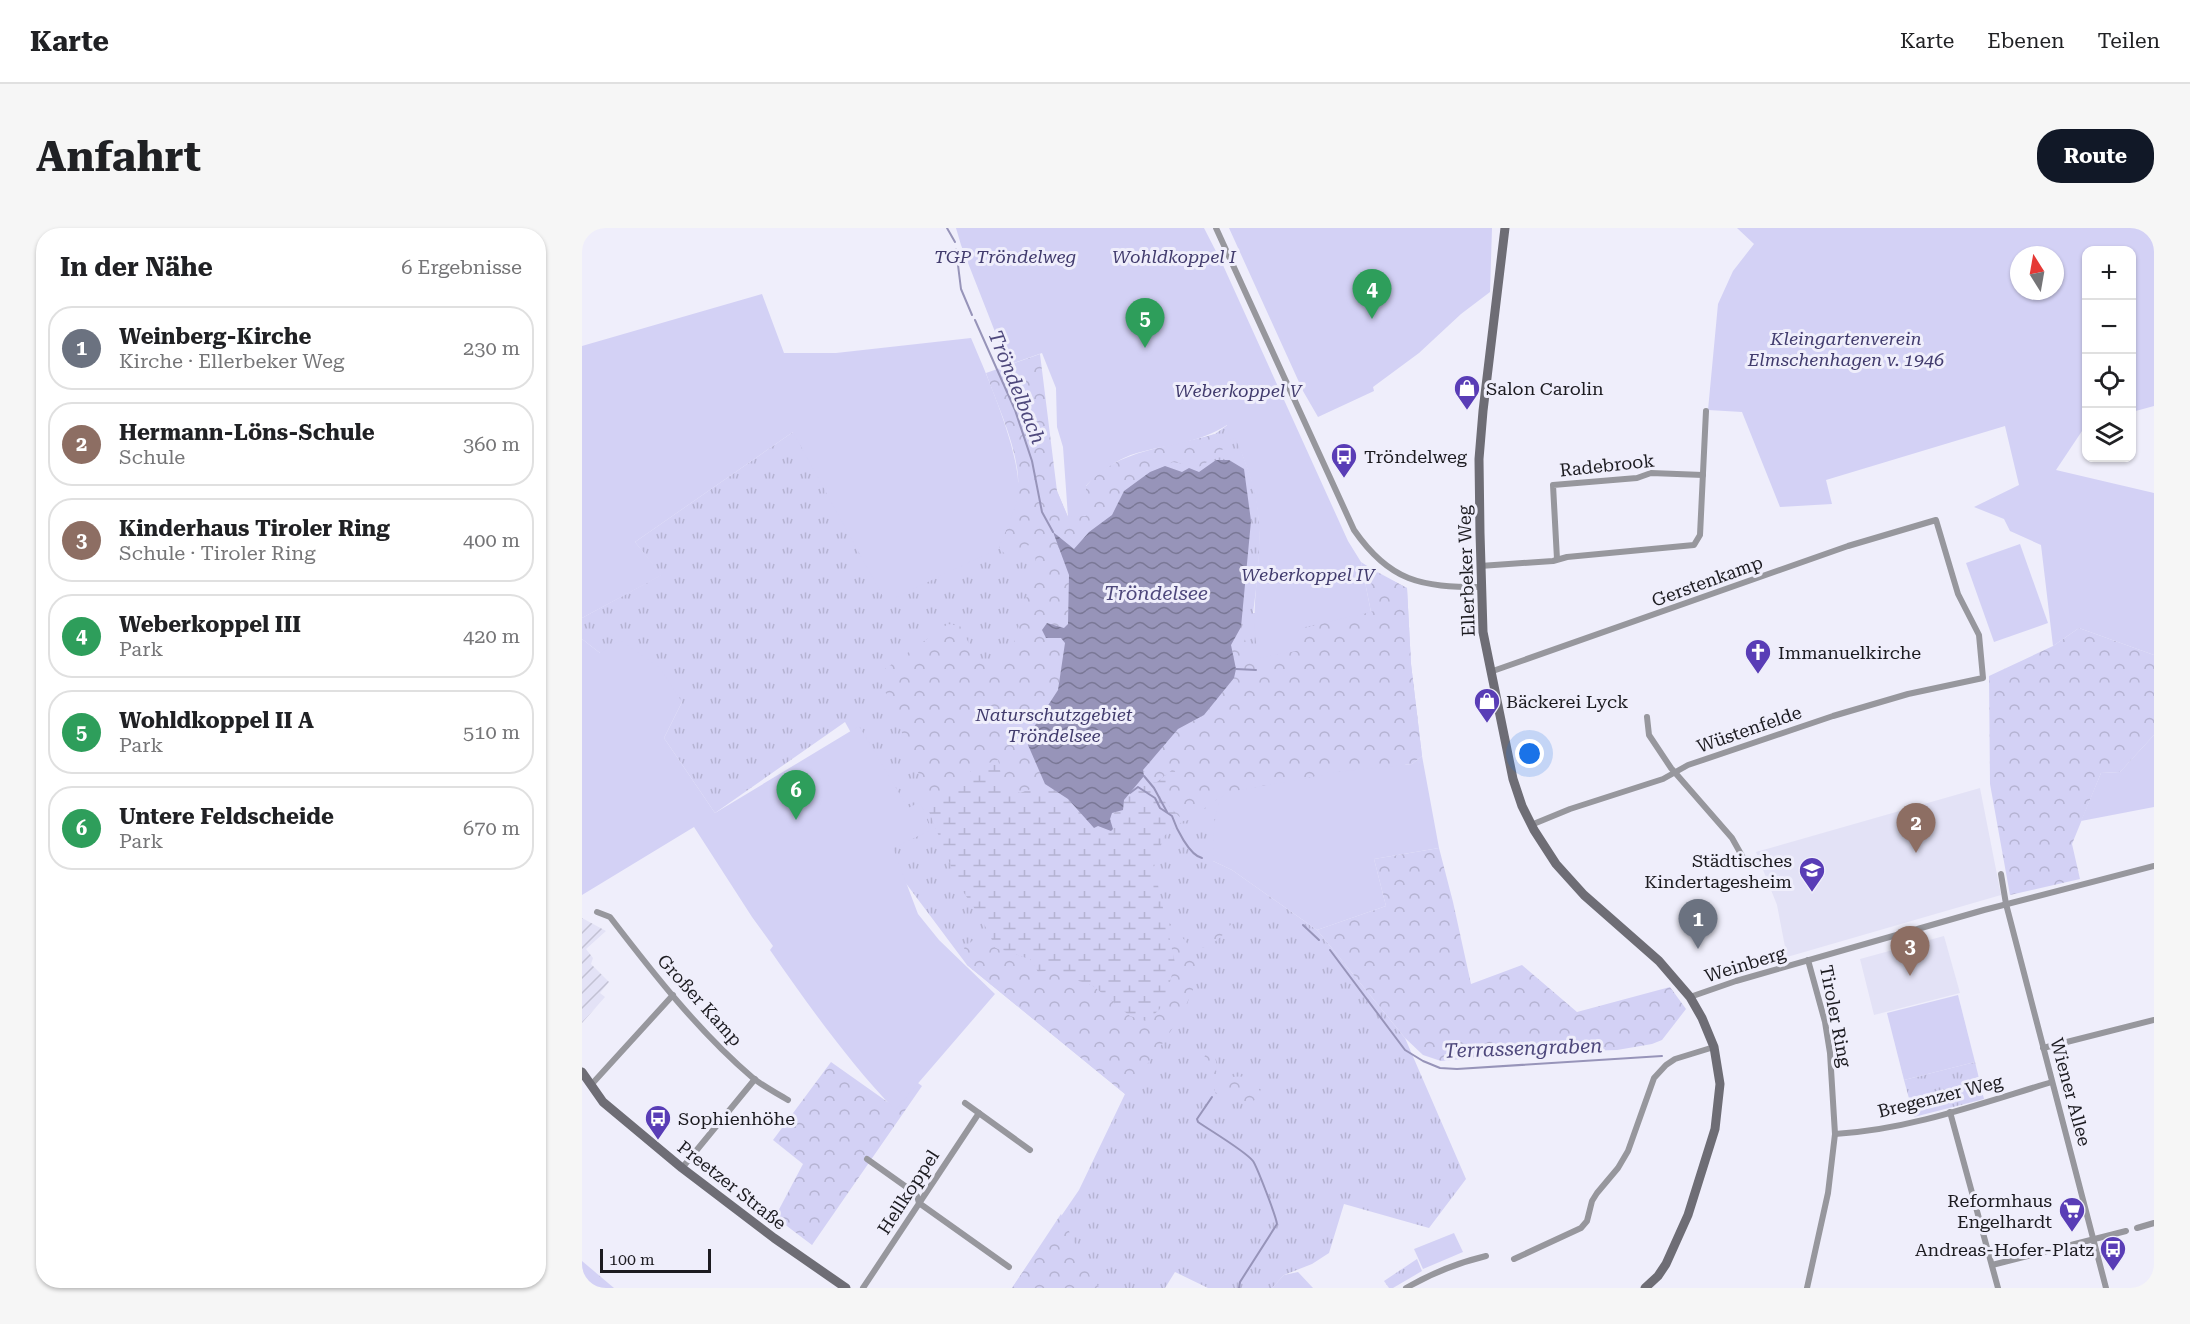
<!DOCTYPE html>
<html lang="de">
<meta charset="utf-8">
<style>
:root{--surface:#fff;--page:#f6f6f6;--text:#202124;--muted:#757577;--line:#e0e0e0;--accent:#111827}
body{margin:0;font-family:"Roboto Serif",serif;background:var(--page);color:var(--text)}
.controls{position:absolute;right:18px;top:18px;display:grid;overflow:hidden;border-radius:12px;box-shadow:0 2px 4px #0004}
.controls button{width:54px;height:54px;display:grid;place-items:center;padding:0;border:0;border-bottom:2px solid var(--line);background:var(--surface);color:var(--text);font:30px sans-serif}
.compass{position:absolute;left:1428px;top:18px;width:54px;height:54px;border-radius:50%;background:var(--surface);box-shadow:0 2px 4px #0004;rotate:349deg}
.scale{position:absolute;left:18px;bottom:15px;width:111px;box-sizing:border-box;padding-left:6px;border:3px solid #1c1b20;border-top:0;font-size:16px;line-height:21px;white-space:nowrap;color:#1c1b20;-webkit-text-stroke:4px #efeefb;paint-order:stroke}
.you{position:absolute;left:948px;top:526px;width:21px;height:21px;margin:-15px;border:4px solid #fff;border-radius:50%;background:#1a73e8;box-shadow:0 0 0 9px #1a73e833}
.badge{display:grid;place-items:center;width:39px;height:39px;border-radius:50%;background:var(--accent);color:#fff;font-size:20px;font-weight:700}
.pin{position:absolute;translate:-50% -50px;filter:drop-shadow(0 2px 3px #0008)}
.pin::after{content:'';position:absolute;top:32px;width:21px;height:18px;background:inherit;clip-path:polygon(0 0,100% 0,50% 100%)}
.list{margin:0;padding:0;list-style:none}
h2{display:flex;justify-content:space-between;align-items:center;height:78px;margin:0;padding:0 24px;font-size:26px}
h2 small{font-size:20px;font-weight:400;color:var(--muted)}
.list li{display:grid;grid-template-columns:39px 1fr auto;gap:18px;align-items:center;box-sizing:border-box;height:84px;margin:0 12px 12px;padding:0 12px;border:2px solid var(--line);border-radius:24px}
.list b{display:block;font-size:22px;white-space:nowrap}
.list p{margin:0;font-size:20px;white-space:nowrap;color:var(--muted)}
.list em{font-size:20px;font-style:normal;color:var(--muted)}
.icon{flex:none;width:33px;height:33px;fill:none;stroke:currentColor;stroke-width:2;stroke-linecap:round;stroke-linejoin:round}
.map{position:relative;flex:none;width:1572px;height:1060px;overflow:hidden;border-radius:24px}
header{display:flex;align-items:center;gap:36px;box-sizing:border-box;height:84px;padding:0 30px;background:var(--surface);border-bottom:2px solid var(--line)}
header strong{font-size:28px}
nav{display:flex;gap:33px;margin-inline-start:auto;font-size:21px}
.intro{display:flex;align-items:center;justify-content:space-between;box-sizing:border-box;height:144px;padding:0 36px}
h1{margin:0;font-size:42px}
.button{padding:15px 27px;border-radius:24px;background:var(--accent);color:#fff;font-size:21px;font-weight:700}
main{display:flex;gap:36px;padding:0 36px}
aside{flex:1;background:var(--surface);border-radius:24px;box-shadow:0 2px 4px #0004}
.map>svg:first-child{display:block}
.built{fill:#e3e2f6}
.industrial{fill:url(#industrial-furrows)}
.grass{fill:url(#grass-tufts)}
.forest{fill:url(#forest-crowns)}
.wetland{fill:url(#wetland-marsh)}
.garden{fill:#d3d1f5;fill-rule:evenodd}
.water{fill:url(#water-waves)}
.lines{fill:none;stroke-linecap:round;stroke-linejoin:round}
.stream{stroke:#9794b9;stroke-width:2}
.street{stroke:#97979d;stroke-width:6}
.secondary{stroke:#6e6d75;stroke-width:9}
.labels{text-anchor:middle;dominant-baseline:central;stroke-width:6;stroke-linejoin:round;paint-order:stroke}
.park-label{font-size:18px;font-style:italic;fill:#413b6d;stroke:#efeefb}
.poi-label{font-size:18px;fill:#1c1b20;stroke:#efeefb;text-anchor:start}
.street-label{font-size:18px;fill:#1c1b20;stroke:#efeefb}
.water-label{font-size:20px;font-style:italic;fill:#4e487c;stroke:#efeefb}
</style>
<header>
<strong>Karte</strong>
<nav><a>Karte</a><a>Ebenen</a><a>Teilen</a></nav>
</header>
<div class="intro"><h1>Anfahrt</h1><a class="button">Route</a></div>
<main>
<aside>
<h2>In der Nähe<small>6 Ergebnisse</small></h2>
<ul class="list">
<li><span class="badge" style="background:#6b7280">1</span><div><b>Weinberg-Kirche</b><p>Kirche · Ellerbeker Weg</p></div><em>230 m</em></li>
<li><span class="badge" style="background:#8d6e63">2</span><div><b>Hermann-Löns-Schule</b><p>Schule</p></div><em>360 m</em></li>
<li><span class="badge" style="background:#8d6e63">3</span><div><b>Kinderhaus Tiroler Ring</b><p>Schule · Tiroler Ring</p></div><em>400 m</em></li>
<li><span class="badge" style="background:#2e9e5b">4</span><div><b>Weberkoppel III</b><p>Park</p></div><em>420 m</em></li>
<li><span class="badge" style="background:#2e9e5b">5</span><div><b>Wohldkoppel II A</b><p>Park</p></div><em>510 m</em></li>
<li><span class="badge" style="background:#2e9e5b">6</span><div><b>Untere Feldscheide</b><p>Park</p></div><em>670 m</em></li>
</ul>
</aside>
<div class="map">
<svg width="1572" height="1060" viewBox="0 0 1572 1060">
<defs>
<pattern id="industrial-furrows" width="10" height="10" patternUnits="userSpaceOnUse" patternTransform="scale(1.5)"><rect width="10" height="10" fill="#e3e2f6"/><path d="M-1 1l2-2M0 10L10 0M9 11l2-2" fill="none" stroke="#c2c1d3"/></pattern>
<pattern id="grass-tufts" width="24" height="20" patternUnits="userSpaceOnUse" patternTransform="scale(1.5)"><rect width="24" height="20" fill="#d3d1f5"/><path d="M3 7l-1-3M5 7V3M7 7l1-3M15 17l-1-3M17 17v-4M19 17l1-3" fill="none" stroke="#b5b3d2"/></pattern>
<pattern id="forest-crowns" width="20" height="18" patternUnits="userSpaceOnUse" patternTransform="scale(1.5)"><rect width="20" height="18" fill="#d3d1f5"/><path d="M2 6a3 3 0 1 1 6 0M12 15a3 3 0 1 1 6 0" fill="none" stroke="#b5b3d2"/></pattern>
<pattern id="wetland-marsh" width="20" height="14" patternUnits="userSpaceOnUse" patternTransform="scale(1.5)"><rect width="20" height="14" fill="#d3d1f5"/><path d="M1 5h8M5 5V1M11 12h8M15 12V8" fill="none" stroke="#b5b3d2"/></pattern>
<pattern id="water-waves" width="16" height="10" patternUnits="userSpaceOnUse" patternTransform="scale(1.5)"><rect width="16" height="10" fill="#9794b9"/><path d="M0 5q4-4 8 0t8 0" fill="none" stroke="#7a7896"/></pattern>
</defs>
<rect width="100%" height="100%" fill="#efeefb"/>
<!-- built -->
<g class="built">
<path d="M1398 560 1419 667 1205 729 1195 677 1174 624Z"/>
<path d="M1362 708 1378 765 1292 787 1278 731Z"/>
</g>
<!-- industrial -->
<path class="industrial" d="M0 690 24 703 4 721 11 730 9 736 27 754 18 765 23 769 0 795Z"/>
<!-- grass -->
<g class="grass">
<path d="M651 193C655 219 669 242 674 269 681 306 676 348 671 385L789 384 779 334 801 348 825 360 829 436 840 528 631 633 650 642 735 702 823 810 884 951 847 1000 762 976 747 1025 730 1036 702 1047 690 1060H626L593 1044 583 1060H430L497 962 543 866 385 737 299 622 325 605 263 494 133 585 82 510 100 474 18 425 0 411V390L79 347 53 314 211 204 475 263 486 289 503 288 606 214 633 206Z"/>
<path d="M1393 834 1402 871 1332 889 1322 852Z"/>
<path d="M835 1031 840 1043 811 1060H807L802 1053Z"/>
</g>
<!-- forest -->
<g class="forest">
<path d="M458 126 475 263 486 289C492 279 497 266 505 257 532 222 593 218 633 206L643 219 633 229 617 239 591 234 568 244 542 263 530 287 507 304 492 321 472 305 487 347 486 396 482 400 474 397 479 410 483 415 476 462 452 499 447 517 463 556 438 565 421 556 416 533 393 540 349 576 296 446 366 396 378 398 397 435 416 436 430 422 454 335 451 315 425 328 417 320C423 302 435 282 436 262 439 226 416 179 404 145Z"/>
<path d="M788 340 825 360 829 436 840 528 830 536 745 545 741 547 643 565 607 592 601 593 579 569 590 542 575 554H571L561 542 596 501 622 487 652 450 654 441 649 417 659 399 669 431 718 422V401L792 383Z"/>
<path d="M1497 400 1572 427V507L1538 544 1519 545 1490 616 1498 651 1428 667 1408 556 1407 448 1471 418Z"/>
<path d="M857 620 871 674 889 756 940 737 995 784 1088 759 1104 781 1080 812 1070 816 1035 822 944 825 859 833 841 827 823 810 735 702 804 678 792 631Z"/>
<path d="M567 660C573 670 578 682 585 692 592 701 613 721 615 732 623 767 564 837 543 866L385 737 382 720 390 713 405 712 414 720 448 731 464 743 510 757 548 788Z"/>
<path d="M640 688 649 696C645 706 626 721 616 720L614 714 625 710 629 696Z"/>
<path d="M628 820H631L635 838 634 843 639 850C652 850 662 844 672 856 676 861 679 861 679 869 664 879 647 872 633 864L630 841 623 839 621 835 624 823Z"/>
<path d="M249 834 307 875 332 852 340 858 230 1017 193 989 221 936 191 912Z"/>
<path d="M479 986 508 1048 518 1060H430Z"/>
<path d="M0 1033 32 1060H0Z"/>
</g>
<!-- wetland -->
<path class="wetland" d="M416 532 421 556 438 565 463 556 486 571 507 591H528L554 555 562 548 561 542 571 554H575L590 542 593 543 594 552 587 554 579 569 601 593 582 608 572 639 593 735 584 769 577 782 564 793 548 788 510 757 464 743 456 744 448 731 414 720 400 692 376 656 346 581 349 576 394 539Z"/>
<!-- garden -->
<g class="garden">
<path d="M374 0H622L640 35 766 313 779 334 789 384 719 400V422L677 430C666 386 679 345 677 300 676 267 666 239 653 210L648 212 645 197C617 215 587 216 555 225 539 229 515 245 504 258V288L486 289 481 219 475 199 474 160 460 125 426 137 379 17Z"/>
<path d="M647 0H910L908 64 879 86 837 125 791 159 792 163 736 189 721 163Z"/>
<path d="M1155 0H1572V178L1550 184V22H1504V197L1474 242 1572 265V427L1497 400 1471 418 1459 317 1428 303 1422 291 1392 279 1437 257 1423 198 1244 252 1250 276 1198 279 1160 184 1126 182 1136 76 1151 43 1172 16ZM1437 27H1473V63H1437Z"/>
<path d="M180 66 202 125H254L389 110C404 145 440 228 436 264 434 283 423 302 417 320L304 374 211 204 53 314 80 347 0 390V118Z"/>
<path d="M1438 316 1466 395 1412 414 1384 335Z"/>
<path d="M0 411 18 425 38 412 78 440 100 474 82 510 133 585 277 498 326 580 338 574 349 602 311 620 336 686 357 712 413 766 313 882C266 833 227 778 188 722L191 718 170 689 112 599 0 667Z"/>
<path d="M1572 507V579L1499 593 1519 545 1538 544Z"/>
<path d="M840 528 857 620 792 631 804 678 735 702 650 642 631 633C632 615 630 578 643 565L741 547 745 545 830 536Z"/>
<path d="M1376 767 1393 834 1322 852 1305 785Z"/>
<path d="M872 1005 881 1024 841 1041 832 1021Z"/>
<path d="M716 1044 731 1060H690L702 1047Z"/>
</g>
<!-- water -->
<path class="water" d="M634 232H647L662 241 669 293 659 399 649 417 654 441 652 450 622 487 596 501 561 542 562 548 542 572 541 582 530 585 528 591 531 601 529 603 516 598 512 600 486 571 463 556 446 517 445 505 452 499 476 462 483 415 479 410H464L460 402 465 395 482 400 486 396 487 347 471 304 492 321 507 304 530 287 542 263 568 244 583 238 600 244 607 240 617 244Z"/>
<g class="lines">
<!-- stream -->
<g class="stream">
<path d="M365 0 373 14"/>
<path d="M374 21 379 61 390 87"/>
<path d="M393 92 433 182 450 233 460 284 471 304"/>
<path d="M654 441 674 442"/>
<path d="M562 548 572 560 585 584"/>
<path d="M548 565 556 559 573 570 578 580 590 588C594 600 607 627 620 630"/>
<path d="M721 697 737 712"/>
<path d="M748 722 823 822 841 833 858 840 875 841 1080 828"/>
<path d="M630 869 615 891 616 894C629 903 663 923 671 933 675 939 694 988 695 996L658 1054 657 1060"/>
</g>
<!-- street -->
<g class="street">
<path d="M634 0 772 302C808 354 839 359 899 359"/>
<path d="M975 331 971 257 1055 250 1069 245 1121 247"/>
<path d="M898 338 971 333 985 329 1112 317 1118 307 1124 183"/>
<path d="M908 444 1266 318 1354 292 1376 366 1397 407 1401 450 1326 466 1251 488 1106 537 1081 551 988 581 949 597"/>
<path d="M1065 489 1067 507 1089 540 1150 610 1164 635"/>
<path d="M1419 646 1424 676 1524 1060"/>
<path d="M15 684 28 689C71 745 117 804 171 850 182 859 195 865 206 872"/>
<path d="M1108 769 1154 753 1402 682 1572 638"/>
<path d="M1461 820 1572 792"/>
<path d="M9 857 91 767"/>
<path d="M383 875 448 922"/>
<path d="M1368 884 1416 1060"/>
<path d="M1253 906C1327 902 1400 875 1470 854"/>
<path d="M285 931 330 963 335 968 337 975 427 1039"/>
<path d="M100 940 173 851"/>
<path d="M1555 1000 1572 995"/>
<path d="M932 1031 999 1000 1005 993 1010 973 1015 965 1036 940 1046 923 1072 850 1084 837 1093 831 1132 819"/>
<path d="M1410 1037 1544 1003"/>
<path d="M281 1060 397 885"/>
<path d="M824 1060C850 1045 875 1035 904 1028"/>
<path d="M1225 1060 1246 965 1253 906 1248 825 1243 794 1226 732"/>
</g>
<!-- secondary -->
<g class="secondary">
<path d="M923 0 901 183 897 231 898 305 901 404 931 551 940 578 952 602 974 636 1002 667 1077 733 1108 769 1120 790 1132 819 1138 856 1133 901 1106 987 1084 1036 1076 1048 1063 1060"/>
<path d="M0 844 21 874 100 940 192 1010 264 1060"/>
</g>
</g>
<!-- icons -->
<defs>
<g id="shop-pin" transform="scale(1.35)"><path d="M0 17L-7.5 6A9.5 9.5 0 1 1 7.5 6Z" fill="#593db6" stroke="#efeefb"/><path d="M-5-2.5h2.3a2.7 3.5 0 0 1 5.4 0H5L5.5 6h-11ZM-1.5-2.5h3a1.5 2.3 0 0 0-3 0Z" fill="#fff"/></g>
<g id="bus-pin" transform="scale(1.35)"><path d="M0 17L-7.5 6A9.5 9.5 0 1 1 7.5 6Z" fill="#593db6" stroke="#efeefb"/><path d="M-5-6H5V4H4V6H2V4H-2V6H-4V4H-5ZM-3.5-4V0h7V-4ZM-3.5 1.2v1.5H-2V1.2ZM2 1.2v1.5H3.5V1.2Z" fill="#fff"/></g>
<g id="church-pin" transform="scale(1.35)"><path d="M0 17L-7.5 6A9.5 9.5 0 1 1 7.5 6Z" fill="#593db6" stroke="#efeefb"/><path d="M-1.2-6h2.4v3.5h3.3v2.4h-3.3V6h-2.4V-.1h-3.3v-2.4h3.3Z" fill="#fff"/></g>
<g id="school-pin" transform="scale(1.35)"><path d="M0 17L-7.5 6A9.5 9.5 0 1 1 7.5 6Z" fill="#593db6" stroke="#efeefb"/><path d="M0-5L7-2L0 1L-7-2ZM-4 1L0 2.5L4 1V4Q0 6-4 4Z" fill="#fff"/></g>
<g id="supermarket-pin" transform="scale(1.35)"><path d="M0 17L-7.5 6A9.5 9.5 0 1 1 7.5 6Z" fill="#593db6" stroke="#efeefb"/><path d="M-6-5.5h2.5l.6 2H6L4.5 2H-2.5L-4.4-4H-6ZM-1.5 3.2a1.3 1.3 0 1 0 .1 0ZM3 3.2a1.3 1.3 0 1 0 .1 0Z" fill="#fff"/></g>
</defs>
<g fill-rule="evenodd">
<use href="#shop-pin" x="885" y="160"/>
<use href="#bus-pin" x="762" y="228"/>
<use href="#church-pin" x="1176" y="424"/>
<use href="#shop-pin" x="905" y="473"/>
<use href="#school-pin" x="1230" y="642"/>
<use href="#bus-pin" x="76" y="890"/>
<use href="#supermarket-pin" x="1490" y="982"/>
<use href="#bus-pin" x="1531" y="1021"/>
</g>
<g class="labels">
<!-- park labels -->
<g class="park-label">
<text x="423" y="28">TGP Tröndelweg</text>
<text x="592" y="28">Wohldkoppel I</text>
<text x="1264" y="110">Kleingartenverein<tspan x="1264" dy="21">Elmschenhagen v. 1946</tspan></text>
<text x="656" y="162">Weberkoppel V</text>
<text x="726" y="346">Weberkoppel IV</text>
<text x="472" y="486">Naturschutzgebiet<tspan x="472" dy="21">Tröndelsee</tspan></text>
</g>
<!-- poi labels -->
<g class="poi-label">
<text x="904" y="160">Salon Carolin</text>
<text x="782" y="228">Tröndelweg</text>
<text x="1196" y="424">Immanuelkirche</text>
<text x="924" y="473">Bäckerei Lyck</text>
<text x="1210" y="632" text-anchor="end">Städtisches<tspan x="1210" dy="21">Kindertagesheim</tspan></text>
<text x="96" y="890">Sophienhöhe</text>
<text x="1470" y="972" text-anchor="end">Reformhaus<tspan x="1470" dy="21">Engelhardt</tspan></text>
<text x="1512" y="1021" text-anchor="end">Andreas-Hofer-Platz</text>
</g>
<!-- street labels -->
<g class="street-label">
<text transform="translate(1025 237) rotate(-6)">Radebrook</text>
<text transform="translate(884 343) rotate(-92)">Ellerbeker Weg</text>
<text transform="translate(1125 353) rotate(-20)">Gerstenkamp</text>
<text transform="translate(1167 501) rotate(-19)">Wüstenfelde</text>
<text transform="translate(1163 736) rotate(-17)">Weinberg</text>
<text transform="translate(118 772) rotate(48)">Großer Kamp</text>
<text transform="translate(1254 788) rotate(79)">Tiroler Ring</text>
<text transform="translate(1489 864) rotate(75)">Wiener Allee</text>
<text transform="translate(1358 868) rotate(-14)">Bregenzer Weg</text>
<text transform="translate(150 957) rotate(38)">Preetzer Straße</text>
<text transform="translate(326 964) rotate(-57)">Hellkoppel</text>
</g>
<!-- water labels -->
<g class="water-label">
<text transform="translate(435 159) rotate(68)">Tröndelbach</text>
<text x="574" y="365">Tröndelsee</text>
<text transform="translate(941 820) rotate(-2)">Terrassengraben</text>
</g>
</g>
</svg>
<div class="controls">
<button>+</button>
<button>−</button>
<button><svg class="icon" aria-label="locate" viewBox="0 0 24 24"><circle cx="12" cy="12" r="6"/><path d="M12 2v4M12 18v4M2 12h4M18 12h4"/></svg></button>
<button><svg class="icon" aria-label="layers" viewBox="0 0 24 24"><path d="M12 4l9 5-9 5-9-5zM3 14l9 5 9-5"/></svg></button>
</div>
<svg class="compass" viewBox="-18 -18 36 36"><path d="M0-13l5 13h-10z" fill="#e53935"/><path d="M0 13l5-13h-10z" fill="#757577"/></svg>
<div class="scale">100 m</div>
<div class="you"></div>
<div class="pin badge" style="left:1116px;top:721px;background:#6b7280">1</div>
<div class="pin badge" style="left:1334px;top:625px;background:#8d6e63">2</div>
<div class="pin badge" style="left:1328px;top:748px;background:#8d6e63">3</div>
<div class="pin badge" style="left:790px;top:91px;background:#2e9e5b">4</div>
<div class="pin badge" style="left:563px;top:120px;background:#2e9e5b">5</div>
<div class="pin badge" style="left:214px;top:592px;background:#2e9e5b">6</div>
</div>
</main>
